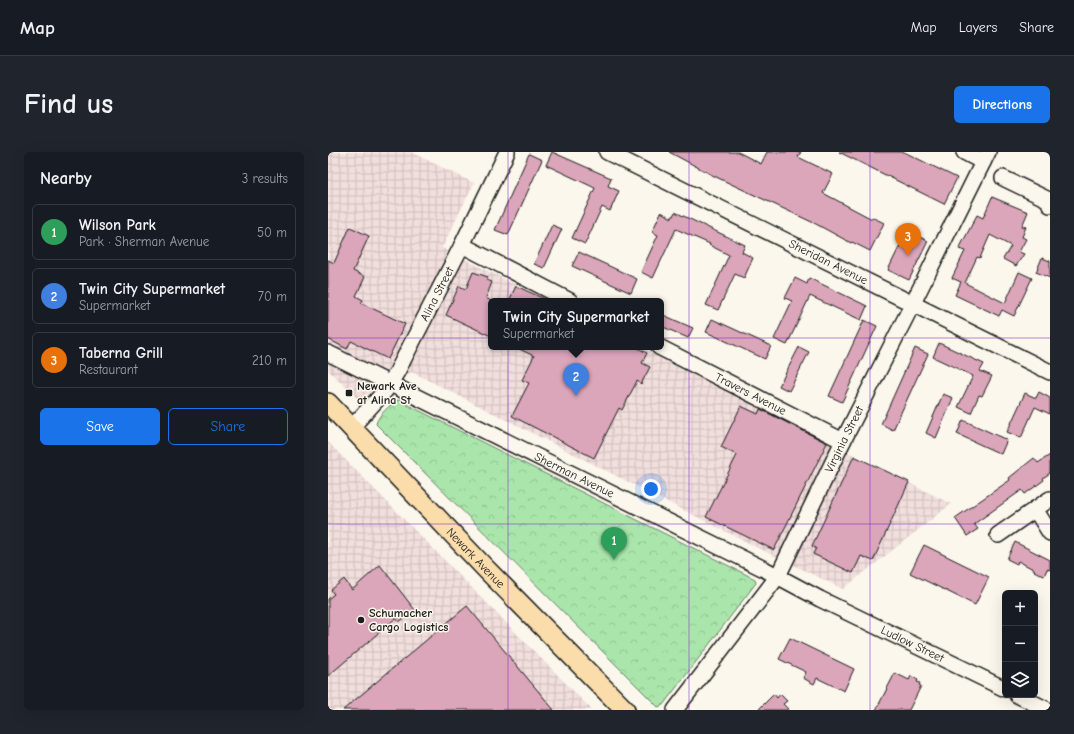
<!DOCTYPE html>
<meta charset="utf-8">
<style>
:root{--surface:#171b24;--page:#20242c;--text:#f1f3f6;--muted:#9ea1a6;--line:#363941;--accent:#1a73e8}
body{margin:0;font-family:"Comic Neue",sans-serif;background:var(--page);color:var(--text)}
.controls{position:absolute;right:12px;bottom:12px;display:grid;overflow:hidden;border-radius:6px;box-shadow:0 4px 16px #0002}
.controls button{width:36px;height:36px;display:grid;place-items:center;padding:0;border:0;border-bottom:1px solid var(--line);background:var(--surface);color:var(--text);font:20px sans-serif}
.you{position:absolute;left:323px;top:337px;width:14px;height:14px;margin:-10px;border:3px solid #fff;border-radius:50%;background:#1a73e8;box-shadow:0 0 0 6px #1a73e833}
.badge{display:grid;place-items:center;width:26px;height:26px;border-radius:50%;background:var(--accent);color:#fff;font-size:13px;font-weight:700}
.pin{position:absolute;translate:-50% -33px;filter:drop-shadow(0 1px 2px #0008)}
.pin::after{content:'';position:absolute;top:21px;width:14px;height:12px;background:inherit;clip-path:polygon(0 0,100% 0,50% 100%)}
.popup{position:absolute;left:160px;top:146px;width:176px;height:52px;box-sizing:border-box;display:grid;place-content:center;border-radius:6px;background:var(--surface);filter:drop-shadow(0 1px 3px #0005);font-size:13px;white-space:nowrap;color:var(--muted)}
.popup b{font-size:15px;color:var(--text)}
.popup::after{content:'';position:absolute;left:50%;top:100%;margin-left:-8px;border:8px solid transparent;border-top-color:var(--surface)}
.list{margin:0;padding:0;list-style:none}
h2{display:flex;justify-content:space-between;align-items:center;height:52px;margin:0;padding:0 16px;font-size:17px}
h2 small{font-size:13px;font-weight:400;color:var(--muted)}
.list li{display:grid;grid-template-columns:26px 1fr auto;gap:12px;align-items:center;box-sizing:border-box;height:56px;margin:0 8px 8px;padding:0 8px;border:1px solid var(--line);border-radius:6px}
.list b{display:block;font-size:15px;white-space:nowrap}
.list p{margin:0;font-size:13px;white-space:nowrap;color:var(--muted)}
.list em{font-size:13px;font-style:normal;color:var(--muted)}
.actions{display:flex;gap:8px;padding:12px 16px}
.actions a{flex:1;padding:9px 0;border:1px solid var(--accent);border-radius:6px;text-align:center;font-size:14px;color:var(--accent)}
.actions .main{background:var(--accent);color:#fff}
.icon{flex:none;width:22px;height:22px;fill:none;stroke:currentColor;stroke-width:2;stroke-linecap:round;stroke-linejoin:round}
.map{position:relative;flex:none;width:722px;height:558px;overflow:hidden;border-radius:6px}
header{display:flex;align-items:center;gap:24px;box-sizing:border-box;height:56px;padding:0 20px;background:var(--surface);border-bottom:1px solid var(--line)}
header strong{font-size:19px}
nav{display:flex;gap:22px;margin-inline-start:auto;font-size:14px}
.intro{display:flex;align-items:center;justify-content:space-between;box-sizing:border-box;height:96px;padding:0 24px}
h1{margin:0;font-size:28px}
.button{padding:10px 18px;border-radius:6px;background:var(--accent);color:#fff;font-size:14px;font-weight:700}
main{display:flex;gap:24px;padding:0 24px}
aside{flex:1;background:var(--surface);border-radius:6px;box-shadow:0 4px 16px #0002}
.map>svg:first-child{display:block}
.industrial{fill:url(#industrial-grid)}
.forest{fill:url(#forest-crowns);stroke:#638164}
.building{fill:#dba5ba;stroke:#1c1c1c}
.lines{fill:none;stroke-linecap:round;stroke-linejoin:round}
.minor-casing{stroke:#1c1c1c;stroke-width:18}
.major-casing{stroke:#1c1c1c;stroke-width:22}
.minor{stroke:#fbf7ec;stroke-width:15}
.major{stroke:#faddab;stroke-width:19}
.grid{fill:none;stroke:#7b2cbf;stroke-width:1;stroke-opacity:0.55}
.poi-dot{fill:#1c1c1c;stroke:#fbf7ec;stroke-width:1.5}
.labels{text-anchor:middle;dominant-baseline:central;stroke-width:3;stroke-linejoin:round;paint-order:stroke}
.street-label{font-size:12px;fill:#1c1c1c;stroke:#fbf7ec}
.poi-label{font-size:12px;font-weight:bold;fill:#1c1c1c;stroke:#fbf7ec;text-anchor:start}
</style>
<header>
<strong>Map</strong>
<nav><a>Map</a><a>Layers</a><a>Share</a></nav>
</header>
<div class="intro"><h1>Find us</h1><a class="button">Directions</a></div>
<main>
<aside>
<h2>Nearby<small>3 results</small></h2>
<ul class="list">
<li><span class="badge" style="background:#2e9e5b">1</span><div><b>Wilson Park</b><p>Park · Sherman Avenue</p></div><em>50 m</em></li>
<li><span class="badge" style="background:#3f7fe0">2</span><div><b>Twin City Supermarket</b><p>Supermarket</p></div><em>70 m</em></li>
<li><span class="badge" style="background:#e8710a">3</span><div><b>Taberna Grill</b><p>Restaurant</p></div><em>210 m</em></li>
</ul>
<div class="actions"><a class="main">Save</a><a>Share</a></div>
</aside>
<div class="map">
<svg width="722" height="558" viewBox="0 0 722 558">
<defs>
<pattern id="industrial-grid" width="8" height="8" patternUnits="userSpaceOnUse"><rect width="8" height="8" fill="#f1dedd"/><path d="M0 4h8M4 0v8" fill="none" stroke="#cebebd"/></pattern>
<pattern id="forest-crowns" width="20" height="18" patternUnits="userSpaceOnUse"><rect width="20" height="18" fill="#aae6ac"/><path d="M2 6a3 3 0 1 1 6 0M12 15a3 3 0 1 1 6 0" fill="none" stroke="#92c593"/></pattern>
</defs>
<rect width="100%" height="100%" fill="#fbf7ec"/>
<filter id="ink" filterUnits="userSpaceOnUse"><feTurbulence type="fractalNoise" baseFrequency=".025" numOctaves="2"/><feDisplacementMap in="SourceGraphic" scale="8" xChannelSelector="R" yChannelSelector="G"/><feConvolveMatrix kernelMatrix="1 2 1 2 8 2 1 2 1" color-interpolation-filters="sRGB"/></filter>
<g filter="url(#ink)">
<!-- industrial -->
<g class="industrial">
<path d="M0 0H83L146 31 114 96 220 149H163V195H311L623 352 515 437 440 401 84 220 30 247 0 218Z"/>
<path d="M0 290 264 558H0Z"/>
</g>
<!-- forest -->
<path class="forest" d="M70 248 427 427 428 431 335 553 330 555 48 272C50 263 62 253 70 248Z"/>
<!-- building -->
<g class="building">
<path d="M224 0 283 26 280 34 291 39 282 59 274 55 257 92 244 86 267 36 218 13Z"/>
<path d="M341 0H410L433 12 439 0H473L470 5 505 22 495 41 544 67V65L556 71 542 99 524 90 523 91 488 72 386 24Z"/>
<path d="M511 0H576L629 26 616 52Z"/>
<path d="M201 2 214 8 180 83 167 78Z"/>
<path d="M664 45 700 60 694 74 698 75 694 85 698 87 691 100 696 102 688 114 675 107 683 94 662 83 652 106 649 105 637 131 677 151 691 120 704 126 686 164 674 158 671 164 627 143 633 130 624 126 637 99 631 97 649 63 655 66Z"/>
<path d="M333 60 344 66 347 60 417 93 414 100 425 106 416 126 407 122 390 158 378 153 401 103 381 93 382 92 348 77 325 126 313 120 330 83 324 80Z"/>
<path d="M224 73 234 77 216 116 206 112Z"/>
<path d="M22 75 41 84 25 119 37 125 28 144 35 148 33 151 77 172 60 207 23 189 19 197 0 187V108L6 111Z"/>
<path d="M579 79 600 89 581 128 560 118Z"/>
<path d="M251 100 309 127 303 141 244 114Z"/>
<path d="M714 106 722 109V126L708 120Z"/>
<path d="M145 120 160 125 159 128 164 130 158 146 163 149V184L118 163 131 134 138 137Z"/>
<path d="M467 126 479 132 481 126 539 154 533 168 482 144 459 193 446 187 464 149 457 146Z"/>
<path d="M188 134 221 149H181Z"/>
<path d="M333 162 365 176 360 186 333 174Z"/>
<path d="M384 167 443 194 437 207 378 180Z"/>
<path d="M536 168 549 174 514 250 501 244Z"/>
<path d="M611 191 656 212 652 219 664 224 654 244 651 243 643 261 630 255 645 224 605 205Z"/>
<path d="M187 195H308L319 201 314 211 322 215 313 232 309 229 294 258 291 256 266 306 184 264 201 231 194 228 206 204Z"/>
<path d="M471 195 481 200 461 239 451 234Z"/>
<path d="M587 196 600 202 565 278 553 272Z"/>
<path d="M711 240 722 246V262L707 255 693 286 679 280 697 241 708 246Z"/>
<path d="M615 242 625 246 608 286 598 281Z"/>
<path d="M413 254 430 262 432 257 499 291 446 398 378 365 409 303 393 295Z"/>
<path d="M635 268 679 288 673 302 629 282Z"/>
<path d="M722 303V321L715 326 716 328 697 342 694 338 646 372 650 377 639 384 627 366 682 328 681 326 706 306 710 311Z"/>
<path d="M526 304 581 330 545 409 533 404 525 421 485 402 488 396 484 394Z"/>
<path d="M687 390 722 408V418L719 417 716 424 706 419 707 418 690 409 689 412 679 407Z"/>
<path d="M596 393 661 425 647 453 582 421Z"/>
<path d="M52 413 87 458 71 470 68 466 0 524V447L6 442 3 438 16 427 24 438Z"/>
<path d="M139 454 226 558H15Z"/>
<path d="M462 486 526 517 516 539 489 526 486 532 475 526 478 520 451 507Z"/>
<path d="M567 521 581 528 583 524 590 528 589 530 592 531 591 533 593 534 581 558H548Z"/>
<path d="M446 542 449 546 452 542 459 549 455 552 461 558H430Z"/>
</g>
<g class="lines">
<!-- minor casing -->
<g class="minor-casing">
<g id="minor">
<path id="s1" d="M279 0 722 220"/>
<path d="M636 0 655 10"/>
<path d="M675 26 721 48 722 53"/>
<path d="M134 93 242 149"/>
<path id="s2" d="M331 195 515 289"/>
<path id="s3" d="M0 201 436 417 492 447 677 537"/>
<path id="s4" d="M24 275 57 239 69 220 134 93 179 0"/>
<path d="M707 357 722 381"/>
<path d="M670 383 722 347"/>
<path d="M689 543 720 558"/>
<path id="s5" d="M347 558 450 424 515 289 585 151 660 0"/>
</g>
</g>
<!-- major casing -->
<g class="major-casing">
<g id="major">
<path id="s6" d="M0 251 158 417 297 558"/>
</g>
</g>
<!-- minor -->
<use href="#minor" class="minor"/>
<!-- major -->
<use href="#major" class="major"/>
</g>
</g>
<!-- grid -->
<path class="grid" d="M180 0V558M361 0V558M542 0V558M0 186H722M0 372H722"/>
<!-- markers -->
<g class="poi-dot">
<rect x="17" y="237" width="8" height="8" rx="2"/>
<circle cx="33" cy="468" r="4"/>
</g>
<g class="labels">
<!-- street labels -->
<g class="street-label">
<text stroke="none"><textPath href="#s1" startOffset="247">Sheridan Avenue</textPath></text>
<text stroke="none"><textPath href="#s4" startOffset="159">Alina Street</textPath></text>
<text stroke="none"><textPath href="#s2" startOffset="103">Travers Avenue</textPath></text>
<text stroke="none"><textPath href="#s5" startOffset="321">Virginia Street</textPath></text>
<text stroke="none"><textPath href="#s3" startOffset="275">Sherman Avenue</textPath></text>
<text stroke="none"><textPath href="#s6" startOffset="214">Newark Avenue</textPath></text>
<text stroke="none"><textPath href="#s3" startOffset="653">Ludlow Street</textPath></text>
</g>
<!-- poi labels -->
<g class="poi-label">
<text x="29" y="234">Newark Ave<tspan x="29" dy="14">at Alina St</tspan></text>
<text x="41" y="461">Schumacher<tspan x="41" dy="14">Cargo Logistics</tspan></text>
</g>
</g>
</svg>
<div class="controls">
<button>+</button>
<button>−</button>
<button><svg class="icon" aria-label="layers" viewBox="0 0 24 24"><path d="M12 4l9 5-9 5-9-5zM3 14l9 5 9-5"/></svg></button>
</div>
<div class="you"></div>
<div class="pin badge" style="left:286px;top:408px;background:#2e9e5b">1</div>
<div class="pin badge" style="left:248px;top:244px;background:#3f7fe0">2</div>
<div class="popup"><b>Twin City Supermarket</b>Supermarket</div>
<div class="pin badge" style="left:580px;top:104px;background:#e8710a">3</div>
</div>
</main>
